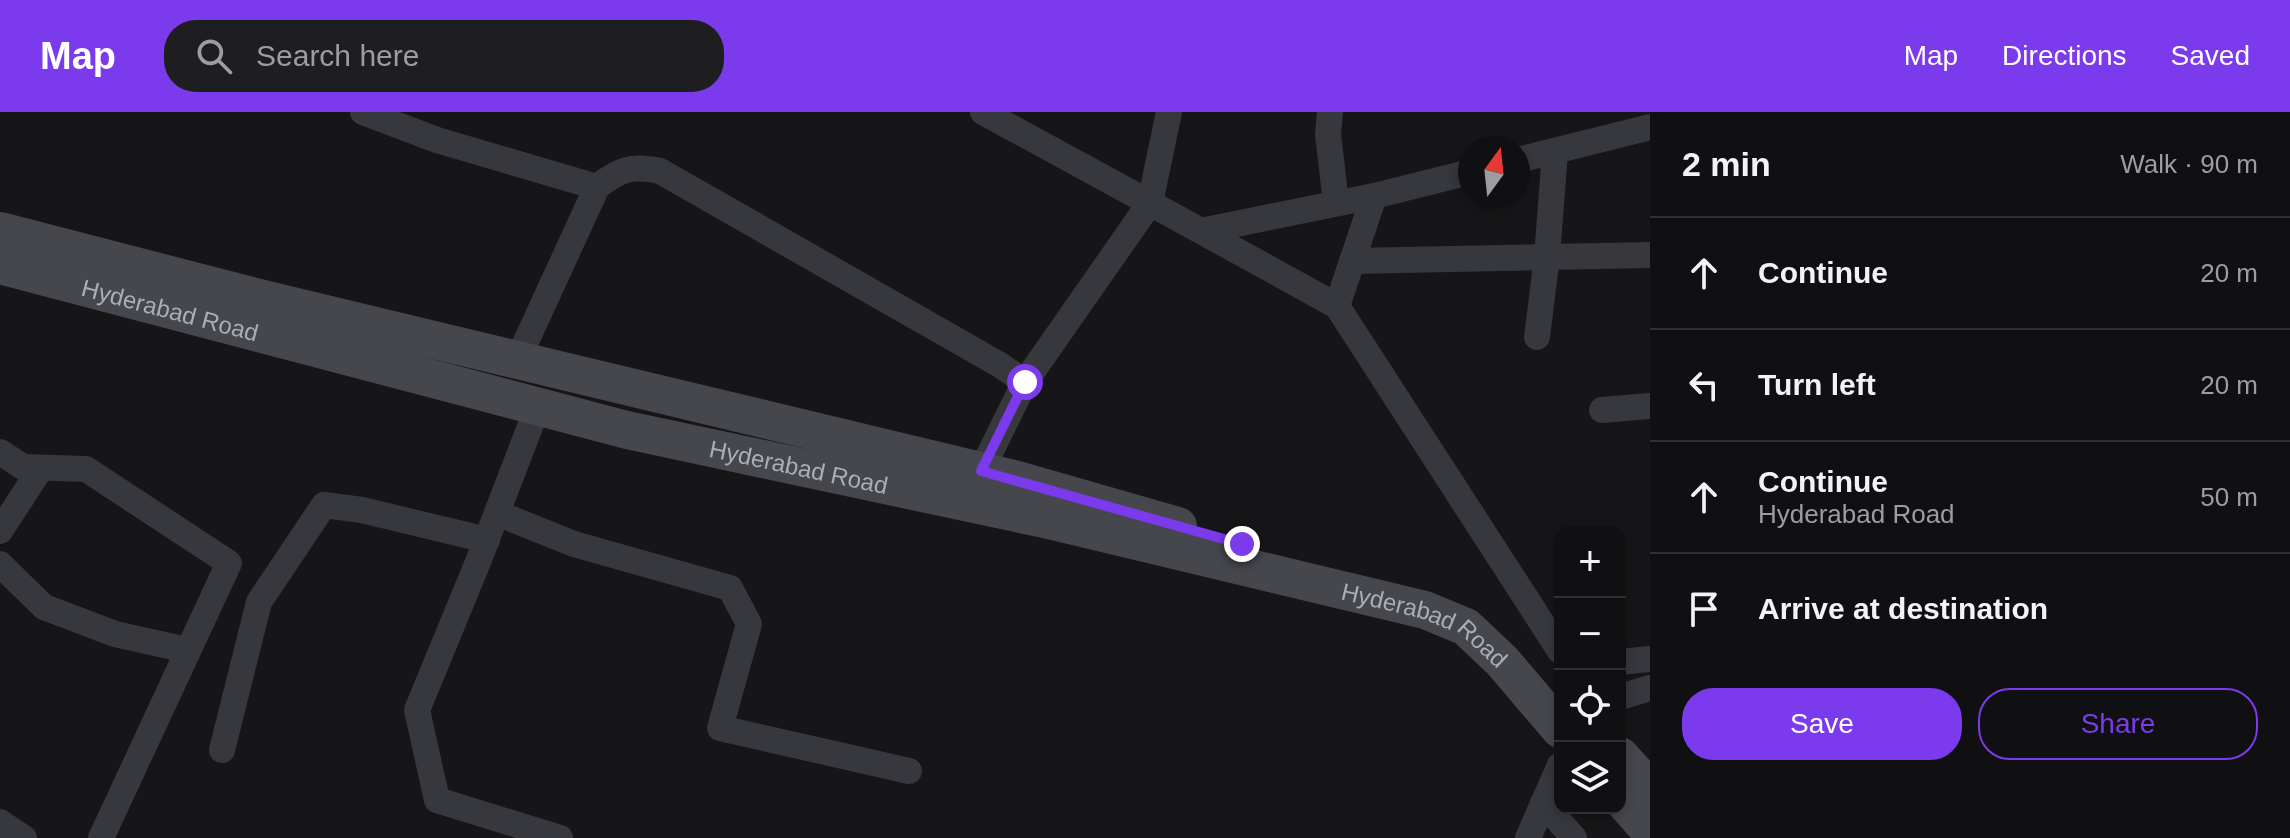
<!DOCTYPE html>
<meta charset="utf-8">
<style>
:root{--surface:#101012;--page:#1e1e20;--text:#f1f3f6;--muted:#9c9d9f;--line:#303032;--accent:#7c3aed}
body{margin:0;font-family:Arial,sans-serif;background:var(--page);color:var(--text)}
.controls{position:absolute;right:24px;bottom:24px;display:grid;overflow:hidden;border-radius:16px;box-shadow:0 4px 12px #0003}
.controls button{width:72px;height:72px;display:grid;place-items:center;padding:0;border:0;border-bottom:2px solid var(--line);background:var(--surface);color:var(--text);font:40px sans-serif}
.compass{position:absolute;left:1458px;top:24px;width:72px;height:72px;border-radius:50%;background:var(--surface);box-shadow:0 4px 12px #0003;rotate:15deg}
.stop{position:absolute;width:24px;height:24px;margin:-18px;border:6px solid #7c3aed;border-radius:50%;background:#fff}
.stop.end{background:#7c3aed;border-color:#fff;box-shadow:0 2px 8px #0008}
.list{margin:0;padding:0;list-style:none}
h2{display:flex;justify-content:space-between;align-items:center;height:104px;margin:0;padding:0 32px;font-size:34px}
h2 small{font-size:26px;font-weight:400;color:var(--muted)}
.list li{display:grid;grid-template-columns:52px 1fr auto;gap:24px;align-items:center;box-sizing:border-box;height:112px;padding:0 32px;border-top:2px solid var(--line)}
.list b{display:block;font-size:30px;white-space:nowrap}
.list p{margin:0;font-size:26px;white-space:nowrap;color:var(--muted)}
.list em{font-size:26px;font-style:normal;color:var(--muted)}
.actions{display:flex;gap:16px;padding:24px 32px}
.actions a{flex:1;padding:18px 0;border:2px solid var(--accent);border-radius:32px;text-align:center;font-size:28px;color:var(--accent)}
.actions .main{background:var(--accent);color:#fff}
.icon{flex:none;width:44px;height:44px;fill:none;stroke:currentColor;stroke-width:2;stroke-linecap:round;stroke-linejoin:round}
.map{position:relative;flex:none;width:1650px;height:726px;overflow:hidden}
header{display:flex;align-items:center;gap:48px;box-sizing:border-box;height:112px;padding:0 40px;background:var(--accent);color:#fff}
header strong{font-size:38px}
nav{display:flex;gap:44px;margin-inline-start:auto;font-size:28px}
.search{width:560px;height:72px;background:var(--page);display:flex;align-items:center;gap:20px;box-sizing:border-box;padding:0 28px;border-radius:32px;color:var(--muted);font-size:30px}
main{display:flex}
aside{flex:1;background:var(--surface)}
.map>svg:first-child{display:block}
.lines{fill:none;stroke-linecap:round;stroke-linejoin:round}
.street{stroke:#37383d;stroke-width:26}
.secondary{stroke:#45474d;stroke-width:38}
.route{stroke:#7c3aed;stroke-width:10}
.labels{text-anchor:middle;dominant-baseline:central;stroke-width:6;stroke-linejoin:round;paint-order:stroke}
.street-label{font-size:24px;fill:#a8adb8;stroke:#111113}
</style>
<header>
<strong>Map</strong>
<div class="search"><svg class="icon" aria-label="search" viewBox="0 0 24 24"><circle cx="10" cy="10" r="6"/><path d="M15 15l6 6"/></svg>Search here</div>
<nav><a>Map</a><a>Directions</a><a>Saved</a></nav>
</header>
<main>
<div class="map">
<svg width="1650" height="726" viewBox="0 0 1650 726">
<rect width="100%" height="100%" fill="#161618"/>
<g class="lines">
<!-- street -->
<g class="street">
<path d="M363 0 437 28 597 75"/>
<path d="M1169 0 1150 91 1337 194 1374 84 1470 60"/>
<path d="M1330 0 1328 22 1336 91"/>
<path d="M1518 48 1650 15"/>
<path d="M1201 119 1374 84"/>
<path d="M1352 149 1650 143"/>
<path d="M1337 194 1560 539"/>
<path d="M1537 225 1547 145 1555 39"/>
<path d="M517 249 597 75C620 57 632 53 660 59L1000 253 1025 270"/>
<path d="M538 294 478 450 417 598 437 688 560 726"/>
<path d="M1602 298 1650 294"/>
<path d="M0 340 23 355 86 357 229 451 101 726"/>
<path d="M981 359 1025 270 1150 91 983 0"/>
<path d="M497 401 574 432 730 476 749 512 720 616 909 659"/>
<path d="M0 419 41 356"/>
<path d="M0 452 44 495 115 522 187 538"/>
<path d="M1620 550 1650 547"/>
<path d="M1620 585 1650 576"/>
<path d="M222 638 259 490 324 393 362 398 487 428"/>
<path d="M1543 691 1574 726"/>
<path d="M0 710 24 726"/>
<path d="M1528 726 1560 653"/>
</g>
<!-- secondary -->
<g class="secondary">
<path d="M0 119 267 188 1014 367 1178 414"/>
<path id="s1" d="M0 153 627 318 1049 408 1425 498 1466 515 1502 549 1560 617"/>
<path d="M1620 644 1650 677"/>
<path d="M1620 685 1650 719"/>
</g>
</g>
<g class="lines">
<!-- route -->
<path class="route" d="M1025 270 981 359 1242 432"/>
</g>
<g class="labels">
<!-- street labels -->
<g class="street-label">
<text stroke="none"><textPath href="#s1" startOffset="176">Hyderabad Road</textPath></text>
<text stroke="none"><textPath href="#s1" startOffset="824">Hyderabad Road</textPath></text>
<text stroke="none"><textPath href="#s1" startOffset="1472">Hyderabad Road</textPath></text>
</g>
</g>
</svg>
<div class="controls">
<button>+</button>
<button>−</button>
<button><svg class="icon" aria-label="locate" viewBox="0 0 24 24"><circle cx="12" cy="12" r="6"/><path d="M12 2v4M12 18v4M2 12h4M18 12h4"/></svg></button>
<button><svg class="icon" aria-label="layers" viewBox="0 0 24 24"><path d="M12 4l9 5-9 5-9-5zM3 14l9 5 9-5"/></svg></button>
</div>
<svg class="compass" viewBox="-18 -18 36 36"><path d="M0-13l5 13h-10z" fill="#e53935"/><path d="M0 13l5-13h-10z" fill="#9c9d9f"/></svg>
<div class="stop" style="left:1025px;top:270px"></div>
<div class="stop end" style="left:1242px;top:432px"></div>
</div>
<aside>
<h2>2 min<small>Walk · 90 m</small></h2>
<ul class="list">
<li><svg class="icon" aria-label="ahead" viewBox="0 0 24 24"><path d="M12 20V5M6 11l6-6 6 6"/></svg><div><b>Continue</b></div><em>20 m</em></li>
<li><svg class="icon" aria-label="left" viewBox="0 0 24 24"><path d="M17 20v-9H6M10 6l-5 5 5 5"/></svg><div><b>Turn left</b></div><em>20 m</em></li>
<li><svg class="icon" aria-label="ahead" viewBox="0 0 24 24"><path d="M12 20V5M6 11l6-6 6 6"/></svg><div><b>Continue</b><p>Hyderabad Road</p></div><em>50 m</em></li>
<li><svg class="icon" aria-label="arrive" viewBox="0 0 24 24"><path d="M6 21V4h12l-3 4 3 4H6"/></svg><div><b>Arrive at destination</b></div></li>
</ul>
<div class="actions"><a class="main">Save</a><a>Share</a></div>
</aside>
</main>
